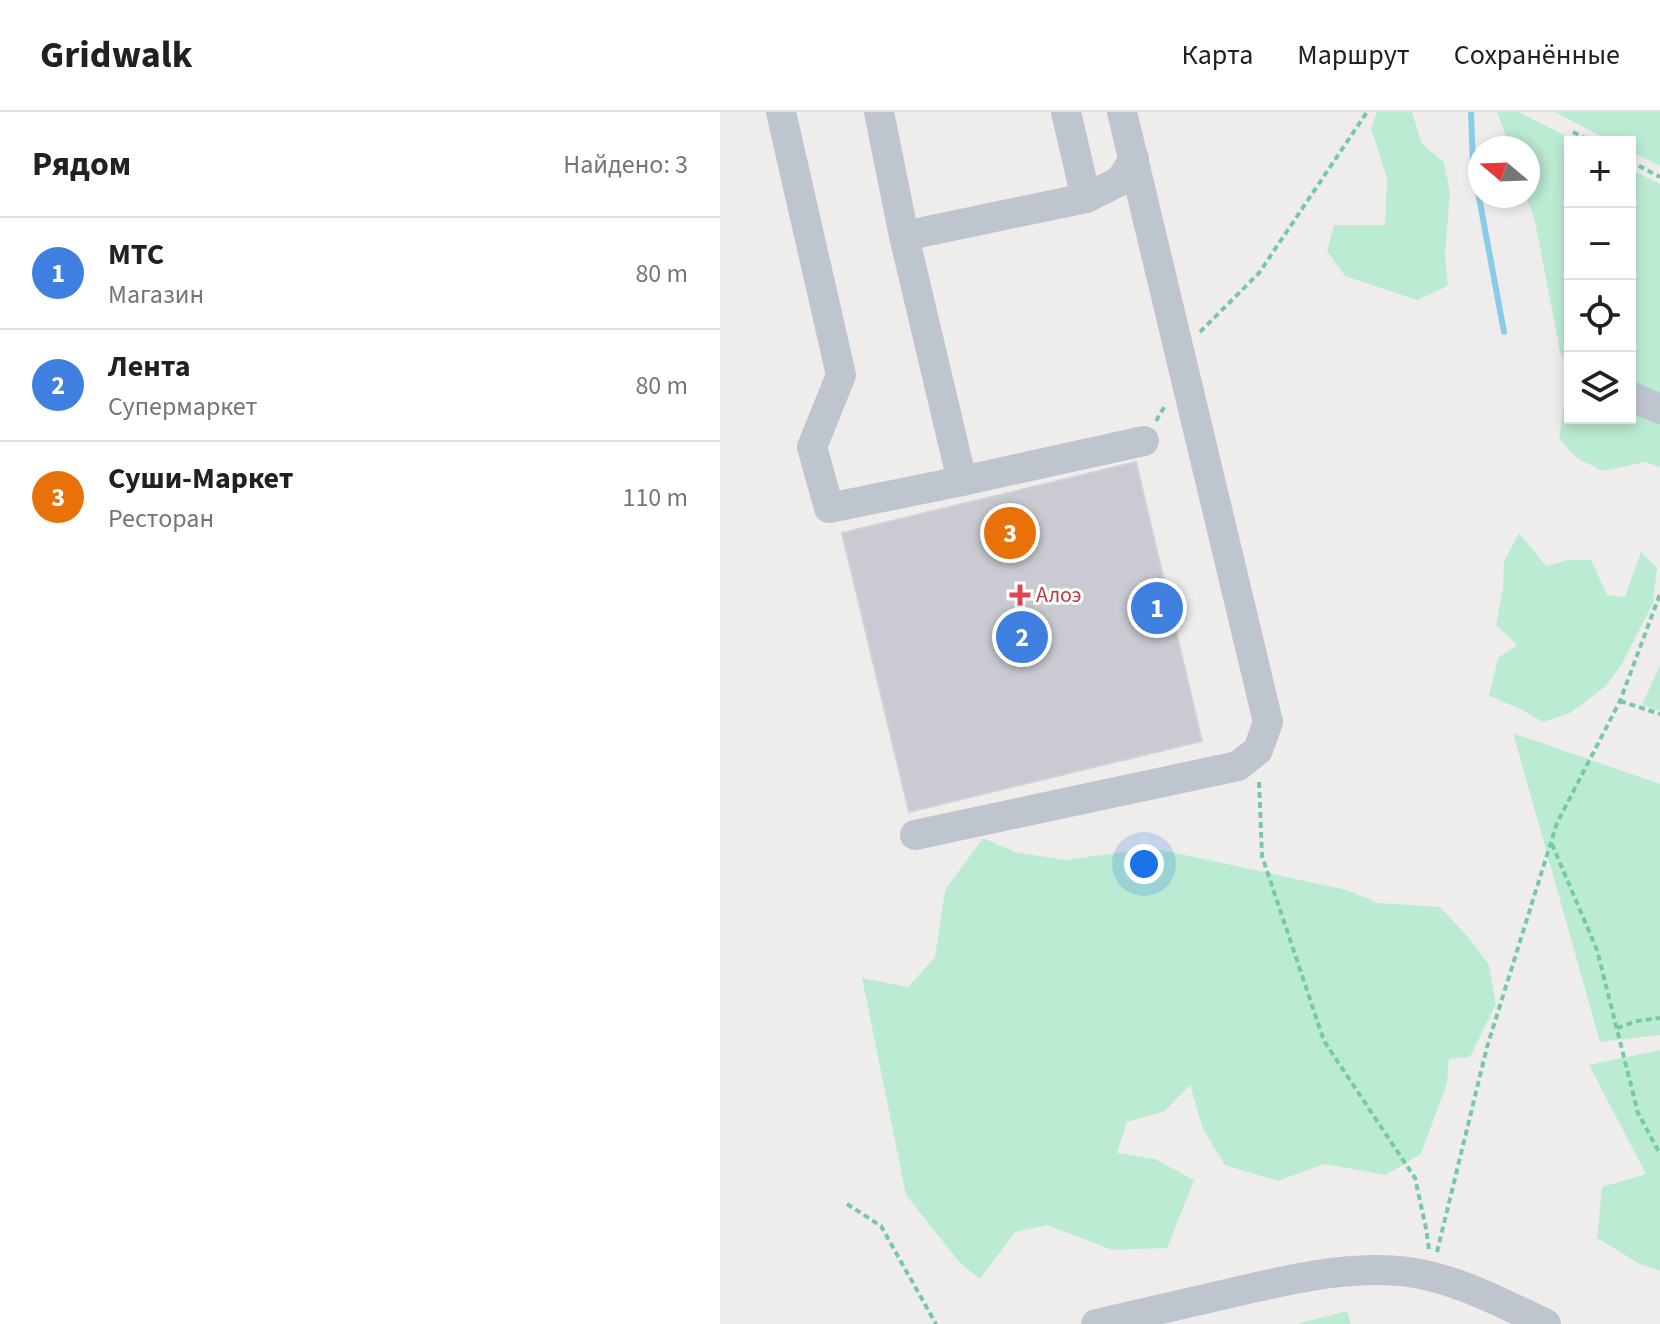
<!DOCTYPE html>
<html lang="ru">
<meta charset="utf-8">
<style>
:root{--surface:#fff;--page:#f6f6f6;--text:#202124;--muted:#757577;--line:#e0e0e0;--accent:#205ed6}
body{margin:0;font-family:"Source Sans 3",sans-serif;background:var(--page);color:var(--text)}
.controls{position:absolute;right:24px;top:24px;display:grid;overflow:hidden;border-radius:0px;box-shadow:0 4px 12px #0003}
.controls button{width:72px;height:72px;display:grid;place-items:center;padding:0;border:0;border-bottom:2px solid var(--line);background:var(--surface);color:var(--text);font:40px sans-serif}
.compass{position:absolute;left:748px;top:24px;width:72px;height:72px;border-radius:50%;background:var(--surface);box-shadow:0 4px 12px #0003;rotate:289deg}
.you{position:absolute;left:424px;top:752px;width:28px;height:28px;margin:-20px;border:6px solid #fff;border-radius:50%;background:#1a73e8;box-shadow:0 0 0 12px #1a73e833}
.badge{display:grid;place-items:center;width:52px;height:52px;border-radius:50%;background:var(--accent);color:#fff;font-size:26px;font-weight:700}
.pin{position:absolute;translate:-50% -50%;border:4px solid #fff;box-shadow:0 2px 8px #0006}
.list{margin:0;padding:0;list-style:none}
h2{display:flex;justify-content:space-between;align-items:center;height:104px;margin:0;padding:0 32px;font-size:34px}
h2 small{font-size:26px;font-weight:400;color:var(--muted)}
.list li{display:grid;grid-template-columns:52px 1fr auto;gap:24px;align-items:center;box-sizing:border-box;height:112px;padding:0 32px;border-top:2px solid var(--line)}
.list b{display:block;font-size:30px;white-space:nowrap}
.list p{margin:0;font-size:26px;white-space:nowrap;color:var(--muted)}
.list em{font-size:26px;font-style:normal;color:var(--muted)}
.icon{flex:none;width:44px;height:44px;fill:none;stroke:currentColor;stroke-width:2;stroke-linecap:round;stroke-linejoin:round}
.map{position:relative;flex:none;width:940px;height:1212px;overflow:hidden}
header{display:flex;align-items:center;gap:48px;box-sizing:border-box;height:112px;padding:0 40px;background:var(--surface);border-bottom:2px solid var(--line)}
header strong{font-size:38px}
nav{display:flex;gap:44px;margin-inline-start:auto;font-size:28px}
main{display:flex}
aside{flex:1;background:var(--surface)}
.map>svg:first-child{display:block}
.green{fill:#bbecd3}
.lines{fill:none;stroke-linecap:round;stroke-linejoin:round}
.stream{stroke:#8acbe8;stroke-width:6}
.building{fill:#cacbd2;stroke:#d1d2d8;stroke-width:2}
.path{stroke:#75c9a7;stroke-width:4;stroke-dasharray:6 4;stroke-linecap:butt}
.minor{stroke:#bec5ce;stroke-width:30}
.health-dot{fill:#e0444e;stroke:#fff;stroke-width:3}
.labels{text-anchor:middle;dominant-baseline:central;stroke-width:6;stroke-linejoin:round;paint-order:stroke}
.health-label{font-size:22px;fill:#be3a42;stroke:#fff;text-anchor:start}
</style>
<header>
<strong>Gridwalk</strong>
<nav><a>Карта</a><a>Маршрут</a><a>Сохранённые</a></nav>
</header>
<main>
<aside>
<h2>Рядом<small>Найдено: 3</small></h2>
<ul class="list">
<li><span class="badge" style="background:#3f7fe0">1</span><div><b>МТС</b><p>Магазин</p></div><em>80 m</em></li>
<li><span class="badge" style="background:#3f7fe0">2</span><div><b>Лента</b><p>Супермаркет</p></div><em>80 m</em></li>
<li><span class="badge" style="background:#e8710a">3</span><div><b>Суши-Маркет</b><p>Ресторан</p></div><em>110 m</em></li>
</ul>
</aside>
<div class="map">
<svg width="940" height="1212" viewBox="0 0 940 1212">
<rect width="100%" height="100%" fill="#efedec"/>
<!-- green -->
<g class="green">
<path d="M657 0H692L702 32 724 50 730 81 725 145 728 174 697 188 625 164 607 139 614 113H665L667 66 651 16Z"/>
<path d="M777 0H798L858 30H850V248L841 244 815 110 806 84H808V36H790Z"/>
<path d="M835 0H940V54L910 39V30H892Z"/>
<path d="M910 57 940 72V286L910 273Z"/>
<path d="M845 262 850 264V306H910V290L940 304V355L925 350 883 359 855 345 839 326 845 287Z"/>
<path d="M799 421 826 454 848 448H871L887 483 905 485 921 440 937 456 933 491 903 550 886 574 850 601 823 610 798 596 769 584 778 546 797 533 776 513 783 476 784 450Z"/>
<path d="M940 553V599L922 593Z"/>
<path d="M793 621 940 672V923L880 930Z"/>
<path d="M263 726 295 740 345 748 432 736 627 778 658 791 720 795 750 827 769 853 776 892 750 945 729 947 727 971 701 1042 666 1063 604 1052 558 1069 505 1053 483 1017 470 973 445 999 407 1010 397 1041 435 1047 474 1068 447 1136 392 1138 327 1113 295 1120 260 1167 240 1151 186 1083 142 866 188 875 215 845 225 778Z"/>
<path d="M940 938V1159L920 1152 877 1126 882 1075 926 1062 869 953Z"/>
<path d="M627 1199 631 1212H576Z"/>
</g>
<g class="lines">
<!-- stream -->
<path class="stream" d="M751 0 753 53 784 220"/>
</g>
<!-- building -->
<path class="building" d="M416 350 482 629 189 700 122 421Z"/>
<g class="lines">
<!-- path -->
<g class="path">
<path d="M853 20 873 30"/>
<path d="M910 49 940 65"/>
<path d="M480 220 539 161 647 0"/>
<path d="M436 309 446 292"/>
<path d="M900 589 940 602"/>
<path d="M539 670 542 744 604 929 695 1066 706 1116 709 1138"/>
<path d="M832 732 877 838 918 1001 940 1042"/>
<path d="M897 916 917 909 940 906"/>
<path d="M127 1092 161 1114 216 1212"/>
<path d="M717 1140 767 935 837 711 900 589 940 482"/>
</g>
<!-- minor -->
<g class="minor">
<path d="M61 0 121 263 92 335 109 396 242 369 424 329"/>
<path d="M159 0 184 124 242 369"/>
<path d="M346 0 366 86"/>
<path d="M184 124 366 86 400 69 414 47"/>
<path d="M910 284 940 297"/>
<path d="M195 723 518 654 538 638 548 610 402 0"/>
<path d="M376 1212C418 1202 460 1193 502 1183 567 1168 647 1147 713 1165 753 1175 790 1195 826 1212"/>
</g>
</g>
<!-- markers -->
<path class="health-dot" d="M296 471h8v8h8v8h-8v8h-8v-8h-8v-8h8z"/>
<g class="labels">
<!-- health labels -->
<g class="health-label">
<text x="316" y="483">Алоэ</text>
</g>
</g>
</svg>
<div class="controls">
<button>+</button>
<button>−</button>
<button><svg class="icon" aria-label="locate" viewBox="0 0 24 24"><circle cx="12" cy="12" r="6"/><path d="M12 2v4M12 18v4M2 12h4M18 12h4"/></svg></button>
<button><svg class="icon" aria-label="layers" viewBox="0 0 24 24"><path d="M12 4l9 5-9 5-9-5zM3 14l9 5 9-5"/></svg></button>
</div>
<svg class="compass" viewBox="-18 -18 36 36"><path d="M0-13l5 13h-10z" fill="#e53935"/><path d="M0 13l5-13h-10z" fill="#757577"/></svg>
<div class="you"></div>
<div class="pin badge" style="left:437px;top:496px;background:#3f7fe0">1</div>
<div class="pin badge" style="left:302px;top:525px;background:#3f7fe0">2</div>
<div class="pin badge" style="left:290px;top:421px;background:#e8710a">3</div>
</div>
</main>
